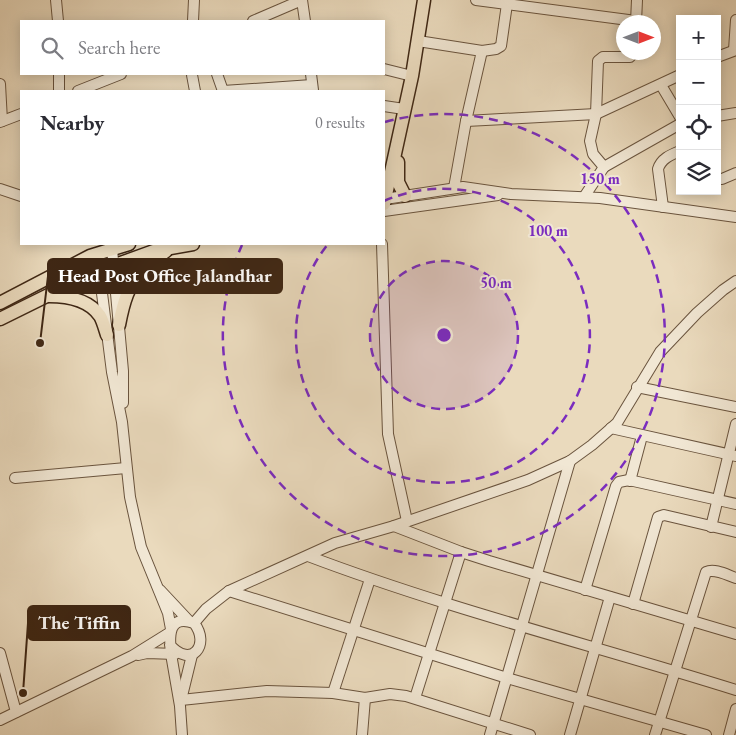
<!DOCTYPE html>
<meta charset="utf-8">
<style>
:root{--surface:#fff;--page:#f7f7f7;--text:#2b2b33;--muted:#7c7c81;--line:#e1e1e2}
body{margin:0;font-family:"EB Garamond",serif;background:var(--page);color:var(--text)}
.controls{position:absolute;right:15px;top:15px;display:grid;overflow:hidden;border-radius:0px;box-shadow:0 2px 12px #0003}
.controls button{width:45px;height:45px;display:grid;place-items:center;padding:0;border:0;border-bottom:1px solid var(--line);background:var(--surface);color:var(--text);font:25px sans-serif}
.compass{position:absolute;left:616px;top:15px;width:45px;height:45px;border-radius:50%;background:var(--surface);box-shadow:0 2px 12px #0003;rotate:90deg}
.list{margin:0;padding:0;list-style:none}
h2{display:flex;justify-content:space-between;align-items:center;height:65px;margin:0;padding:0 20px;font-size:21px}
h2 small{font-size:16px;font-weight:400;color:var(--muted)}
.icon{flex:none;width:28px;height:28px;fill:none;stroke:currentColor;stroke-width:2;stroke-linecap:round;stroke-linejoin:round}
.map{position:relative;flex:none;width:736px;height:735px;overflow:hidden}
.search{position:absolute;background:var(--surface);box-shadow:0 2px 12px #0003;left:20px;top:20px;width:365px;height:55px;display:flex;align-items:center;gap:12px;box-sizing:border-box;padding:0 18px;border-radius:0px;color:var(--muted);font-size:19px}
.panel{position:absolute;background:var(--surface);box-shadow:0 2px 12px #0003;left:20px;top:90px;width:365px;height:155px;border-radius:0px}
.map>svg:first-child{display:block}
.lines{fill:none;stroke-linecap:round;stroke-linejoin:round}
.minor-casing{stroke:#6a543e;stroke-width:12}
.major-casing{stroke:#3f2714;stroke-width:15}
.minor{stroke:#f1e7d4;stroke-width:10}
.major{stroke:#eadabd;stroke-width:12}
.ring{fill:none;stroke:#7b2cbf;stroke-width:2.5;stroke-dasharray:9 6}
.centre{fill:#7b2cbf;stroke:#f1e7d4;stroke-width:2.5}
.ring-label{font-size:15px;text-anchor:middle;font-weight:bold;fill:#7b2cbf;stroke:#f1e7d4;stroke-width:4;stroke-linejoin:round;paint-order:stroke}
.leader{fill:none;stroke:#3f2714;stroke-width:2}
.callout-dot{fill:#3f2714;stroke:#f1e7d4;stroke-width:2}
.callout{fill:#3f2714;stroke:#3f2714;stroke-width:2}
.callout-label{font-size:19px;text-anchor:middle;font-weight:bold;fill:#fff}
</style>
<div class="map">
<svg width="736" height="735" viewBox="0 0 736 735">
<rect width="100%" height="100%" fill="#eadabd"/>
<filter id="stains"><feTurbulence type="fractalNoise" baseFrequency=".004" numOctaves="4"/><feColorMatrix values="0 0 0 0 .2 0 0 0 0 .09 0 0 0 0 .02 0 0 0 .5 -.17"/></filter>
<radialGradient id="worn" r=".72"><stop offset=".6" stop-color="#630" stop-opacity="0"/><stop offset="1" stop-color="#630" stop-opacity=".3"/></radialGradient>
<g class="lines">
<!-- minor casing -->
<g class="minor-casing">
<g id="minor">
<path d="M56 0 58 21"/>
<path d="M302 0 305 21"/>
<path d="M476 0 636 21"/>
<path d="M193 21 194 0"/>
<path d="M253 21 302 0"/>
<path d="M636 22 637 0"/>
<path d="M418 41 482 51 466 121 454 188"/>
<path d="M734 50 736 20"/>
<path d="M482 51 496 49 501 46 507 4"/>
<path d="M717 57 736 50"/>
<path d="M384 69 412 76"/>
<path d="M59 74V91"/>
<path d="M217 74 223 91"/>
<path d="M311 74 313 90"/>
<path d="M192 75 195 91"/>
<path d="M0 84 2 121"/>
<path d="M661 85 680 117"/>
<path d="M78 91 121 74"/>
<path d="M223 91 312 85"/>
<path d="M384 106 404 109"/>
<path d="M717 116 736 113"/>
<path d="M466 121 596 114 680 75"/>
<path d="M0 122 21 114"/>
<path d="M604 167 680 124"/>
<path d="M717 179H722L736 173"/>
<path d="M0 189 21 196"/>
<path d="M584 197 604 167 593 154 590 141 596 114 598 61 603 57H630L634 52"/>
<path d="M385 199 463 187 511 194 600 198 736 217"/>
<path d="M663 207 658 169C661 159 670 155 680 151"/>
<path d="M384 211 498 195"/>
<path d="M382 244 388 434 407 521"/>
<path d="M112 249 123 371V403"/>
<path d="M97 254 112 372 122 422 130 497 141 547 168 613 171 629"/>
<path d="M637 387 736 407"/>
<path d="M611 428 736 456"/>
<path d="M15 478 126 468"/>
<path d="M630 481 642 436"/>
<path d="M394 526 461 552 489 561 736 634"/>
<path d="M711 527 736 424"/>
<path d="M308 556C448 609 593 645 736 690"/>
<path d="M160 590 189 621"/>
<path d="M585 590 616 486 619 482 629 480 736 504"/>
<path d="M229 591 507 678 706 735"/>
<path d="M633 604 658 517 664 515 736 532"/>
<path d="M194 623 206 609 229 591 335 543 394 526 528 480 570 461 592 445 617 423 660 352 697 313 723 290 736 281"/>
<path d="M170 645C191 669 211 645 194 623 168 614 169 636 171 654L180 706 182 735"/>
<path d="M0 653 16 712"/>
<path d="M138 655 147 653 175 654"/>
<path d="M333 693 370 579"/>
<path d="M415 698 461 552"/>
<path d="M181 700 267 691 333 693 365 698 390 694 406 696 530 735"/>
<path d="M181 700 192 655"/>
<path d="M0 720 132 656 169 633"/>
<path d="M362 735 365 698"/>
<path d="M490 735 570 461"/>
<path d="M570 735 610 597"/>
<path d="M655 735 706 572C715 568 727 575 736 578"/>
<path d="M729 735 736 709"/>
</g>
</g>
<!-- major casing -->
<g class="major-casing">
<g id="major">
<path d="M398 162V182L405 196"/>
<path d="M384 204 412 76 424 0"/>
<path d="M49 296C67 296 89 300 100 316 103 321 105 329 107 335"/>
<path d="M0 303 90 256 129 244"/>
<path d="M0 319 93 273 154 251 193 244"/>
<path d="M119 325C123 304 128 284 144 268 150 261 159 256 166 251"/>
</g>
</g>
<!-- minor -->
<use href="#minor" class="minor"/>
<!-- major -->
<use href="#major" class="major"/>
</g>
<!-- distance rings -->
<circle cx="444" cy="335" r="74" fill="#7b2cbf" fill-opacity=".12"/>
<g class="ring">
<circle cx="444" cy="335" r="74"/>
<path d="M384 201A147 147 0 1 1 328 244"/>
<path d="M385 122A221 221 0 1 1 242 245"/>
</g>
<circle cx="444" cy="335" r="8" class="centre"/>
<g class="ring-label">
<text x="600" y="184">150 m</text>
<text x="548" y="236">100 m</text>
<text x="496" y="288">50 m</text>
</g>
<!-- callouts -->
<path class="leader" d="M40 343L48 276M23 693L28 623"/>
<g class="callout-dot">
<circle cx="40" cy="343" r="5"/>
<circle cx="23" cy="693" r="5"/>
</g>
<g class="callout">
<rect x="48" y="259" width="234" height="34" rx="5"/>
<rect x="28" y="606" width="102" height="34" rx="5"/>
</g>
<g class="callout-label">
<text x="165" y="282">Head Post Office Jalandhar</text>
<text x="79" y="629">The Tiffin</text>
</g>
<rect width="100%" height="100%" filter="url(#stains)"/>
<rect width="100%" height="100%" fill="url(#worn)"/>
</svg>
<div class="controls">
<button>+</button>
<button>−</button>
<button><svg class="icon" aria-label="locate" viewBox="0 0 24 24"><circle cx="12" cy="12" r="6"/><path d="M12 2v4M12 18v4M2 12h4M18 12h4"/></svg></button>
<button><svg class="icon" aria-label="layers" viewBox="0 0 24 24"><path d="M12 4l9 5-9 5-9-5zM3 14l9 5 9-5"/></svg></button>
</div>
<svg class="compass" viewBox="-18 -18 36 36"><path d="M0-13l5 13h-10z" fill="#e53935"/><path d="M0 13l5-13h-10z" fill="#7c7c81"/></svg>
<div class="search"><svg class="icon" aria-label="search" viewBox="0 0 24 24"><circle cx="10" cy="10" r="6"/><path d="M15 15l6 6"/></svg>Search here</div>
<section class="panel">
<h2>Nearby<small>0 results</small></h2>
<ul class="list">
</ul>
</section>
</div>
